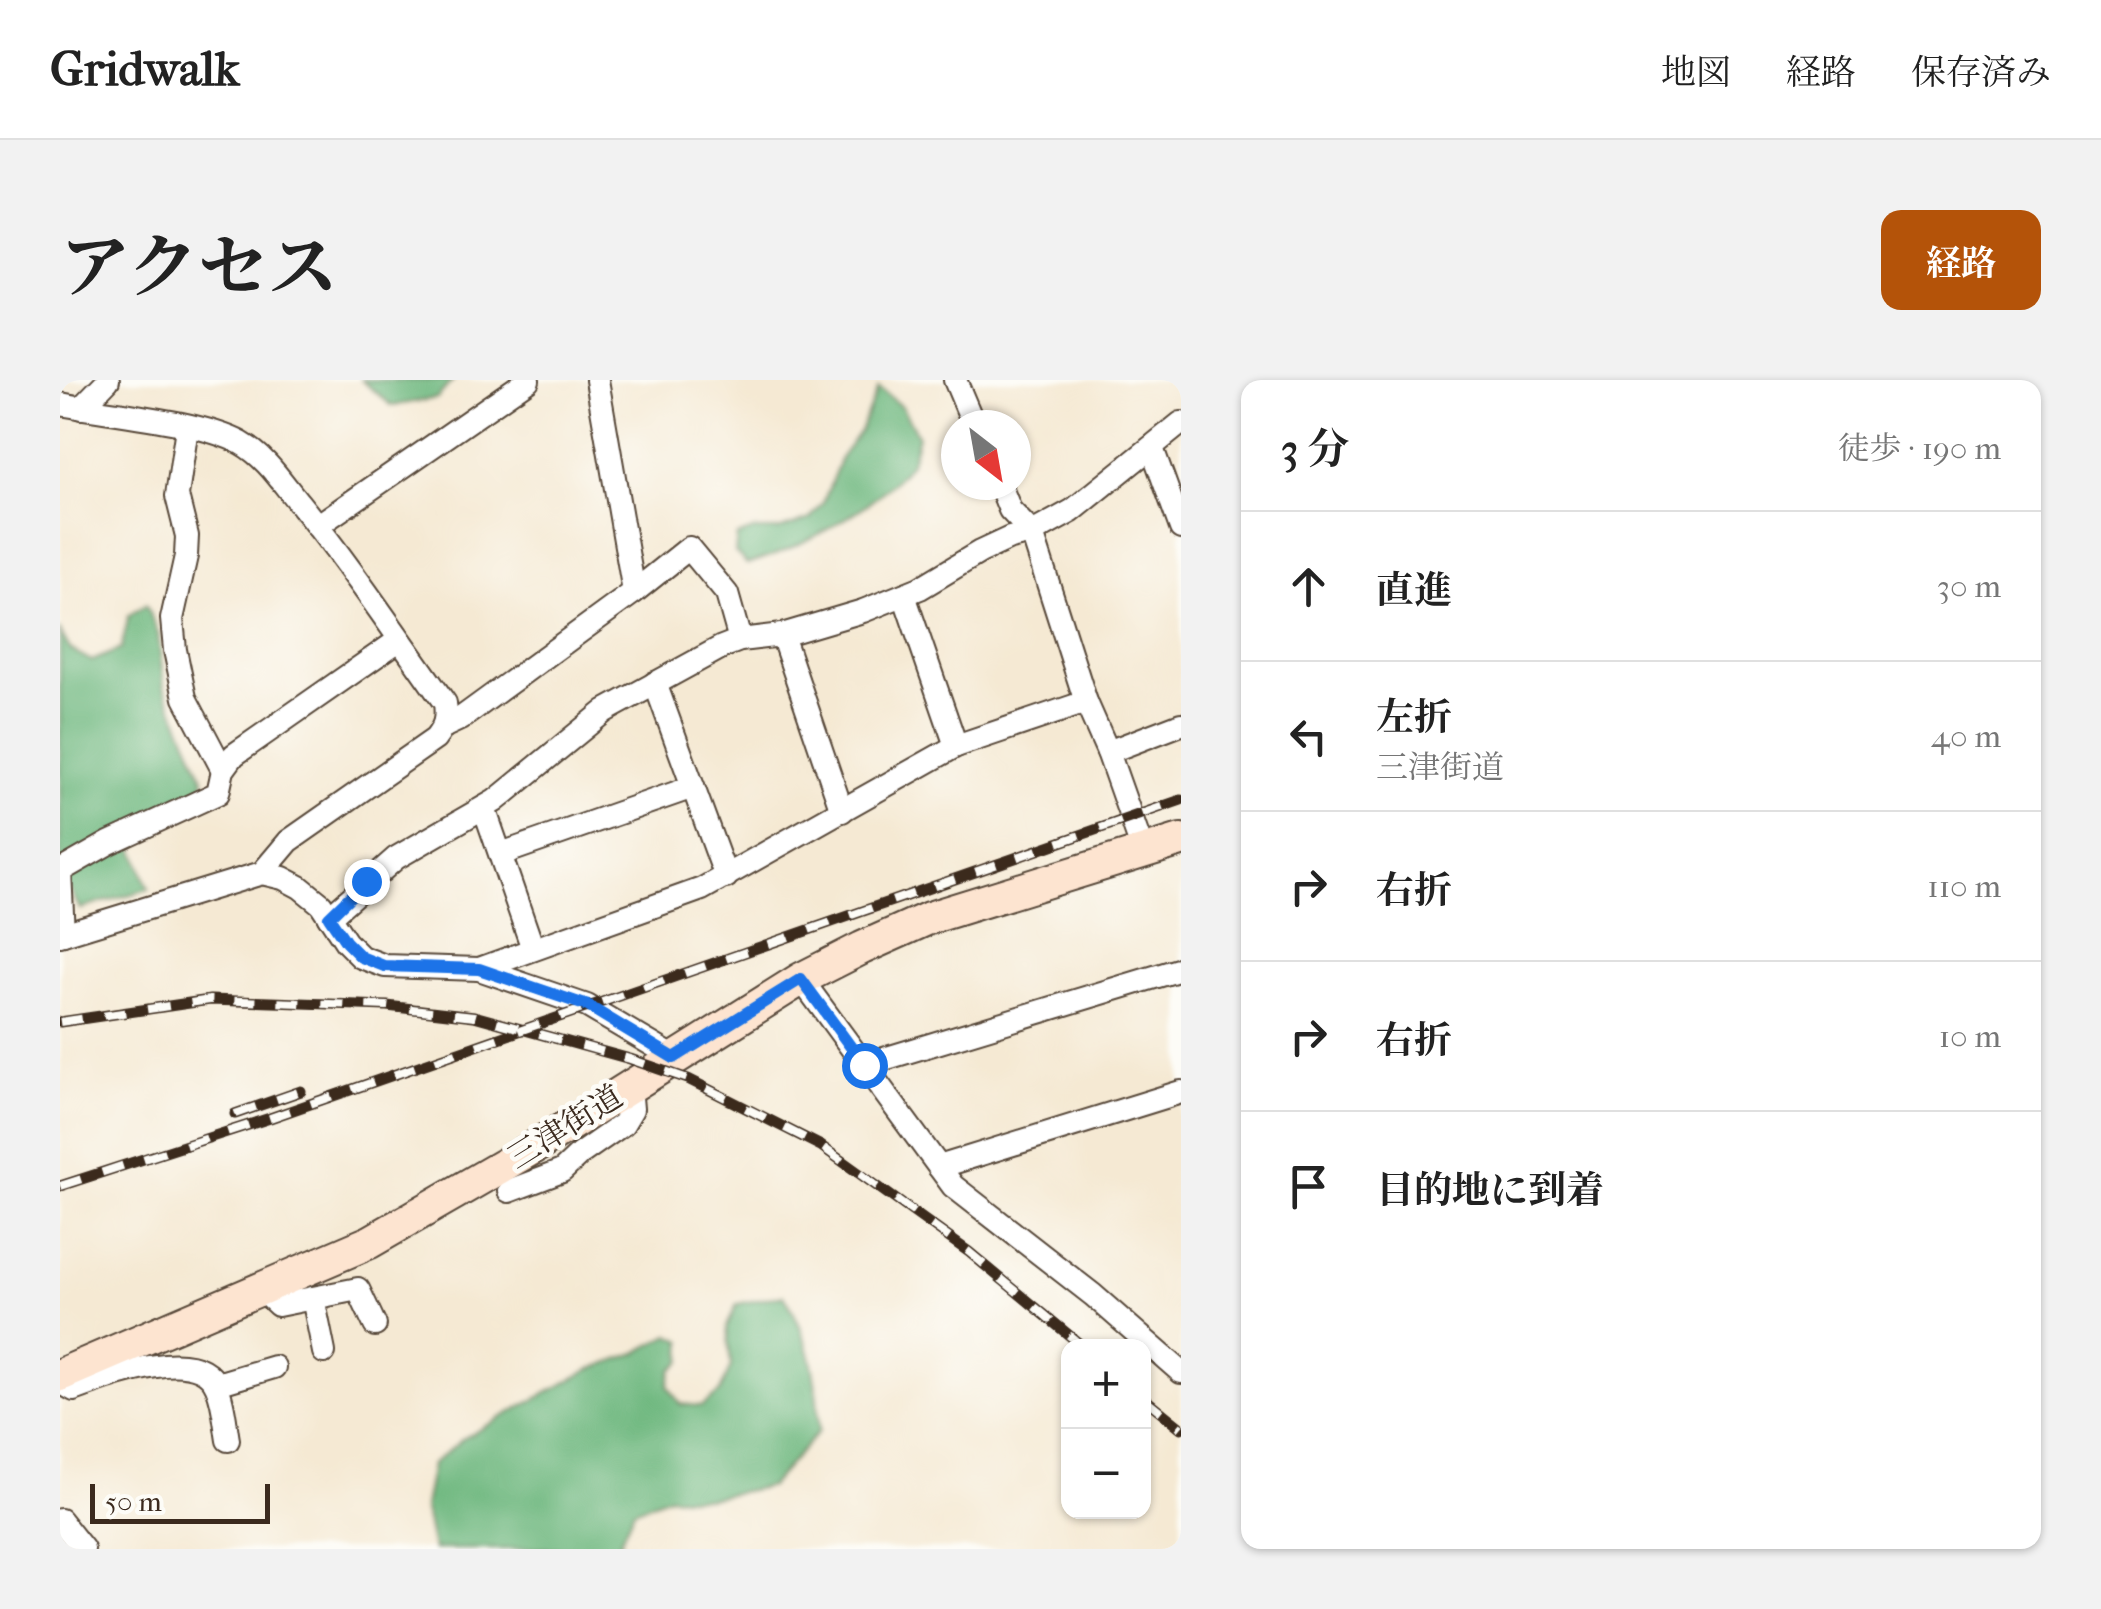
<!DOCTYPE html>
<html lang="ja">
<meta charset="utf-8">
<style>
:root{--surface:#fff;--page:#f2f2f2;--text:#222;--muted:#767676;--line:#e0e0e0;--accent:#b45309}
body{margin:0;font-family:"IM FELL French Canon","Noto Serif JP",serif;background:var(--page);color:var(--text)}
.controls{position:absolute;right:30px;bottom:30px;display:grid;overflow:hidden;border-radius:20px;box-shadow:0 2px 8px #0004}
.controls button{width:90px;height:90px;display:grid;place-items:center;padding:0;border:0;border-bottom:2px solid var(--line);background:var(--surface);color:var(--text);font:50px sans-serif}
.compass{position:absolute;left:881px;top:30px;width:90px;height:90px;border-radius:50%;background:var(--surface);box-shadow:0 2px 8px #0004;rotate:149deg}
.scale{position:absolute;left:30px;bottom:25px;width:180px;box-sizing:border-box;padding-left:10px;border:5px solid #3b2a1e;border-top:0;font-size:28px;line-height:35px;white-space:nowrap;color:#3b2a1e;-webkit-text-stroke:8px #fdfcf7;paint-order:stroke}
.stop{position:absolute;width:30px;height:30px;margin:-22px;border:8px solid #1a73e8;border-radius:50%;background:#fff}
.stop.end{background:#1a73e8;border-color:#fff;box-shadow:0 2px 10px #0008}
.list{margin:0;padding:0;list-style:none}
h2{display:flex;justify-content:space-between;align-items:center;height:130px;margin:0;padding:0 40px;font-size:42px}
h2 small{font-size:32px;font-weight:400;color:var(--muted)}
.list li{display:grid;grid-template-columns:65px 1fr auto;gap:30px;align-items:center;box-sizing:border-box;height:150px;padding:0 40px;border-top:2px solid var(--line)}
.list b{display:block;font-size:38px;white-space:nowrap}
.list p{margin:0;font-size:32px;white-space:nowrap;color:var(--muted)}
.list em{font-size:32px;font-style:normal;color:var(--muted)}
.icon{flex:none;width:55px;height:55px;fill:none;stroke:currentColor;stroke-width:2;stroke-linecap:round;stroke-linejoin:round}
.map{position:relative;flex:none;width:1121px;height:1169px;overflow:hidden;border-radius:20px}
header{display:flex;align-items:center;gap:60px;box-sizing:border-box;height:140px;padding:0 50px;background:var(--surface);border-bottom:2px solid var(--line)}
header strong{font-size:48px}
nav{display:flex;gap:55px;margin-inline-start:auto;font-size:35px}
.intro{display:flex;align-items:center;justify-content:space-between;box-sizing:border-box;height:240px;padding:0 60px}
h1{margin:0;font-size:70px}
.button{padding:25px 45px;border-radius:20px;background:var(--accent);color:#fff;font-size:35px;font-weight:700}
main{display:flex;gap:60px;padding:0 60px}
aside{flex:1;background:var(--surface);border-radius:20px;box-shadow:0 2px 8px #0004}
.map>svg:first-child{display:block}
.forest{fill:#6db77e;stroke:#54704e;stroke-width:2.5}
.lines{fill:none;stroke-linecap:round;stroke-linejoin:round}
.street-casing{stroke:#574739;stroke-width:26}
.secondary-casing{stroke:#574739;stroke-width:36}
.street{stroke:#fff;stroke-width:22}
.secondary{stroke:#fde4d0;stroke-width:32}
.rail-casing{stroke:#3b2a1e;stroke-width:11}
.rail{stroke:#fdfcf7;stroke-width:8;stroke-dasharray:22;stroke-linecap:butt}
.route{stroke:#1a73e8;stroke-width:12}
.labels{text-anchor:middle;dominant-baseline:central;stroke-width:9;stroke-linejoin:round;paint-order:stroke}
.street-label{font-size:32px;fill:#3b2a1e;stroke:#fdfcf7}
</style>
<header>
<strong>Gridwalk</strong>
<nav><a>地図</a><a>経路</a><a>保存済み</a></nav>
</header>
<div class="intro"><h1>アクセス</h1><a class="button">経路</a></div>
<main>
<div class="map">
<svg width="1121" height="1169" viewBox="0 0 1121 1169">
<rect width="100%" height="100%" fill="#fdfcf7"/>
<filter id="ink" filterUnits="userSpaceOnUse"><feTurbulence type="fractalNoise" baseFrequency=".01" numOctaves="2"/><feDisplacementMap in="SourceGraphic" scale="20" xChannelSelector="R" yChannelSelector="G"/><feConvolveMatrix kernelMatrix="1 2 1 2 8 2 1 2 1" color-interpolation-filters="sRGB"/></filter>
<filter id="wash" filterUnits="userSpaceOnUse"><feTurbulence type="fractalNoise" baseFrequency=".0048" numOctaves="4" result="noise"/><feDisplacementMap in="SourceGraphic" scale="40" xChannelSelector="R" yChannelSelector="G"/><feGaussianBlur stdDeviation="2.25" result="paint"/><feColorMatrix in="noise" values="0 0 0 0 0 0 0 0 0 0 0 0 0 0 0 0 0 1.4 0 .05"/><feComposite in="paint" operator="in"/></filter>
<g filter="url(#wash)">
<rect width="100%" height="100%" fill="#f5e9d3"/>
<!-- forest -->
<g class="forest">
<path d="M301 0H393L377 18 332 26Z"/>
<path d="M818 8 842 27 858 56C855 65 854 78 848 86 816 128 737 170 687 184L675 172 677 156 693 150H718L750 139 763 123 781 77 800 51Z"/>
<path d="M86 225 98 253 104 307 144 399 138 418 68 451 89 509 20 529 8 506 0 505V251L10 269 32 281 61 269 69 235Z"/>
<path d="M724 915C752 961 757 998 759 1051L710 1106 648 1118 609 1116 574 1130 560 1161 561 1169H373L364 1127 372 1084 404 1058 531 989 576 973 610 955 623 961 622 981 612 990 608 1006 620 1024 642 1026 660 1012 671 986 667 947 677 924Z"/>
</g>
</g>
<g filter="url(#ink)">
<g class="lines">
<!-- street casing -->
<g class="street-casing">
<g id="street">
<path d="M537 0 574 212"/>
<path d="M895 0 914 45"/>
<path d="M0 24C48 33 140 41 181 63 206 77 221 101 239 123 291 187 337 256 385 323 387 339 385 346 375 359L229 461 202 493 0 555"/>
<path d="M21 28 48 0"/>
<path d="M127 47 117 116 127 156 126 176 112 239 115 270 125 318 163 390"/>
<path d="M1092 68 1121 148"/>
<path d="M940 105 950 130 972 153 1026 322"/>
<path d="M257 146 468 0"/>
<path d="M844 215 896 366"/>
<path d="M722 255 782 431"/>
<path d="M595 303 666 497"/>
<path d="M385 346 400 339 574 212 629 168 667 214 680 260"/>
<path d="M1048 372 1083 471"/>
<path d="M424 428 473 569"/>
<path d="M441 474 633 407"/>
<path d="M0 491 49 463 158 413 163 390 174 375 339 260"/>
<path d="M0 491 3 554"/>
<path d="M202 493 223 498 240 507 261 524 286 562 301 577 325 586 419 589 527 626 615 678"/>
<path d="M269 537 336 478 435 421 545 331 662 267 680 260 722 255 803 231 860 208 920 172 950 158 972 153 1012 131 1121 43"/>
<path d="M419 589 642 509 896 366 1026 322 1048 372 1121 344"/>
<path d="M741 599 893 806 1033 915 1121 992"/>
<path d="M804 685 1121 589"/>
<path d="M879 787 1121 712"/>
<path d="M449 811 502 791 520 774 563 744 572 729 570 706"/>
<path d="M202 910 218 925 298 909 315 945"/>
<path d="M253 918 264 972"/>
<path d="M0 1002 14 1010C46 998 139 961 157 1007 164 1023 165 1043 168 1060"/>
<path d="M157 1004 214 987"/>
<path d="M0 1140 23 1169"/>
</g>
</g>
<!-- secondary casing -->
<g class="secondary-casing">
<path id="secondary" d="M0 995 310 862 473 768 741 599 802 568 869 538 1121 460"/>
</g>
<!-- street -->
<use href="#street" class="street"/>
<!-- secondary -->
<use href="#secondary" class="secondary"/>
<!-- rail casing -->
<g class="rail-casing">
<g id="rail">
<path d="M0 642 150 620 327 626 414 636 570 679 628 699 761 766 909 872 1022 966"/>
<path d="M175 734 241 711"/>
<path d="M0 806 210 738 1121 420"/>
<path d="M1084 1018 1121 1048"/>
</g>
</g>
<!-- rail -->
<use href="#rail" class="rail"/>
</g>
</g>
<g class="lines" filter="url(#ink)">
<!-- route -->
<path class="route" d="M306 501 269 537 286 562 301 577 324 586 419 589 528 626 614 678 741 599 804 685"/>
</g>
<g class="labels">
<!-- street labels -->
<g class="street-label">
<text transform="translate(505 747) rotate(-32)">三津街道</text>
</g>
</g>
</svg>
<div class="controls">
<button>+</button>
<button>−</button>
</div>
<svg class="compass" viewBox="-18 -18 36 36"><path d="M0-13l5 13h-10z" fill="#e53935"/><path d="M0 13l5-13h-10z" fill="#767676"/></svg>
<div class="scale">50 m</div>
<div class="stop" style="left:804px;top:685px"></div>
<div class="stop end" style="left:306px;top:501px"></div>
</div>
<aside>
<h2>3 分<small>徒歩 · 190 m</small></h2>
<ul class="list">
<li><svg class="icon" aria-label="ahead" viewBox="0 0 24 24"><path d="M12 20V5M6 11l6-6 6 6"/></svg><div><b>直進</b></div><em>30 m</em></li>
<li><svg class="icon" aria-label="left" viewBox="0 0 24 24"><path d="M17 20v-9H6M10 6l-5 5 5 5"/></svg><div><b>左折</b><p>三津街道</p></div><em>40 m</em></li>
<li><svg class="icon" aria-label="right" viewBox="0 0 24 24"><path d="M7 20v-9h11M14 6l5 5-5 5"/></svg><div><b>右折</b></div><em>110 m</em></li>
<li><svg class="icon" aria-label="right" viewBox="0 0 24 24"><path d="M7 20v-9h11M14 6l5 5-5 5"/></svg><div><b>右折</b></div><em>10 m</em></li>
<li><svg class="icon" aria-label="arrive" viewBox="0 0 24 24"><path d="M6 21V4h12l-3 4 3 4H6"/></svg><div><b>目的地に到着</b></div></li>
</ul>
</aside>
</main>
